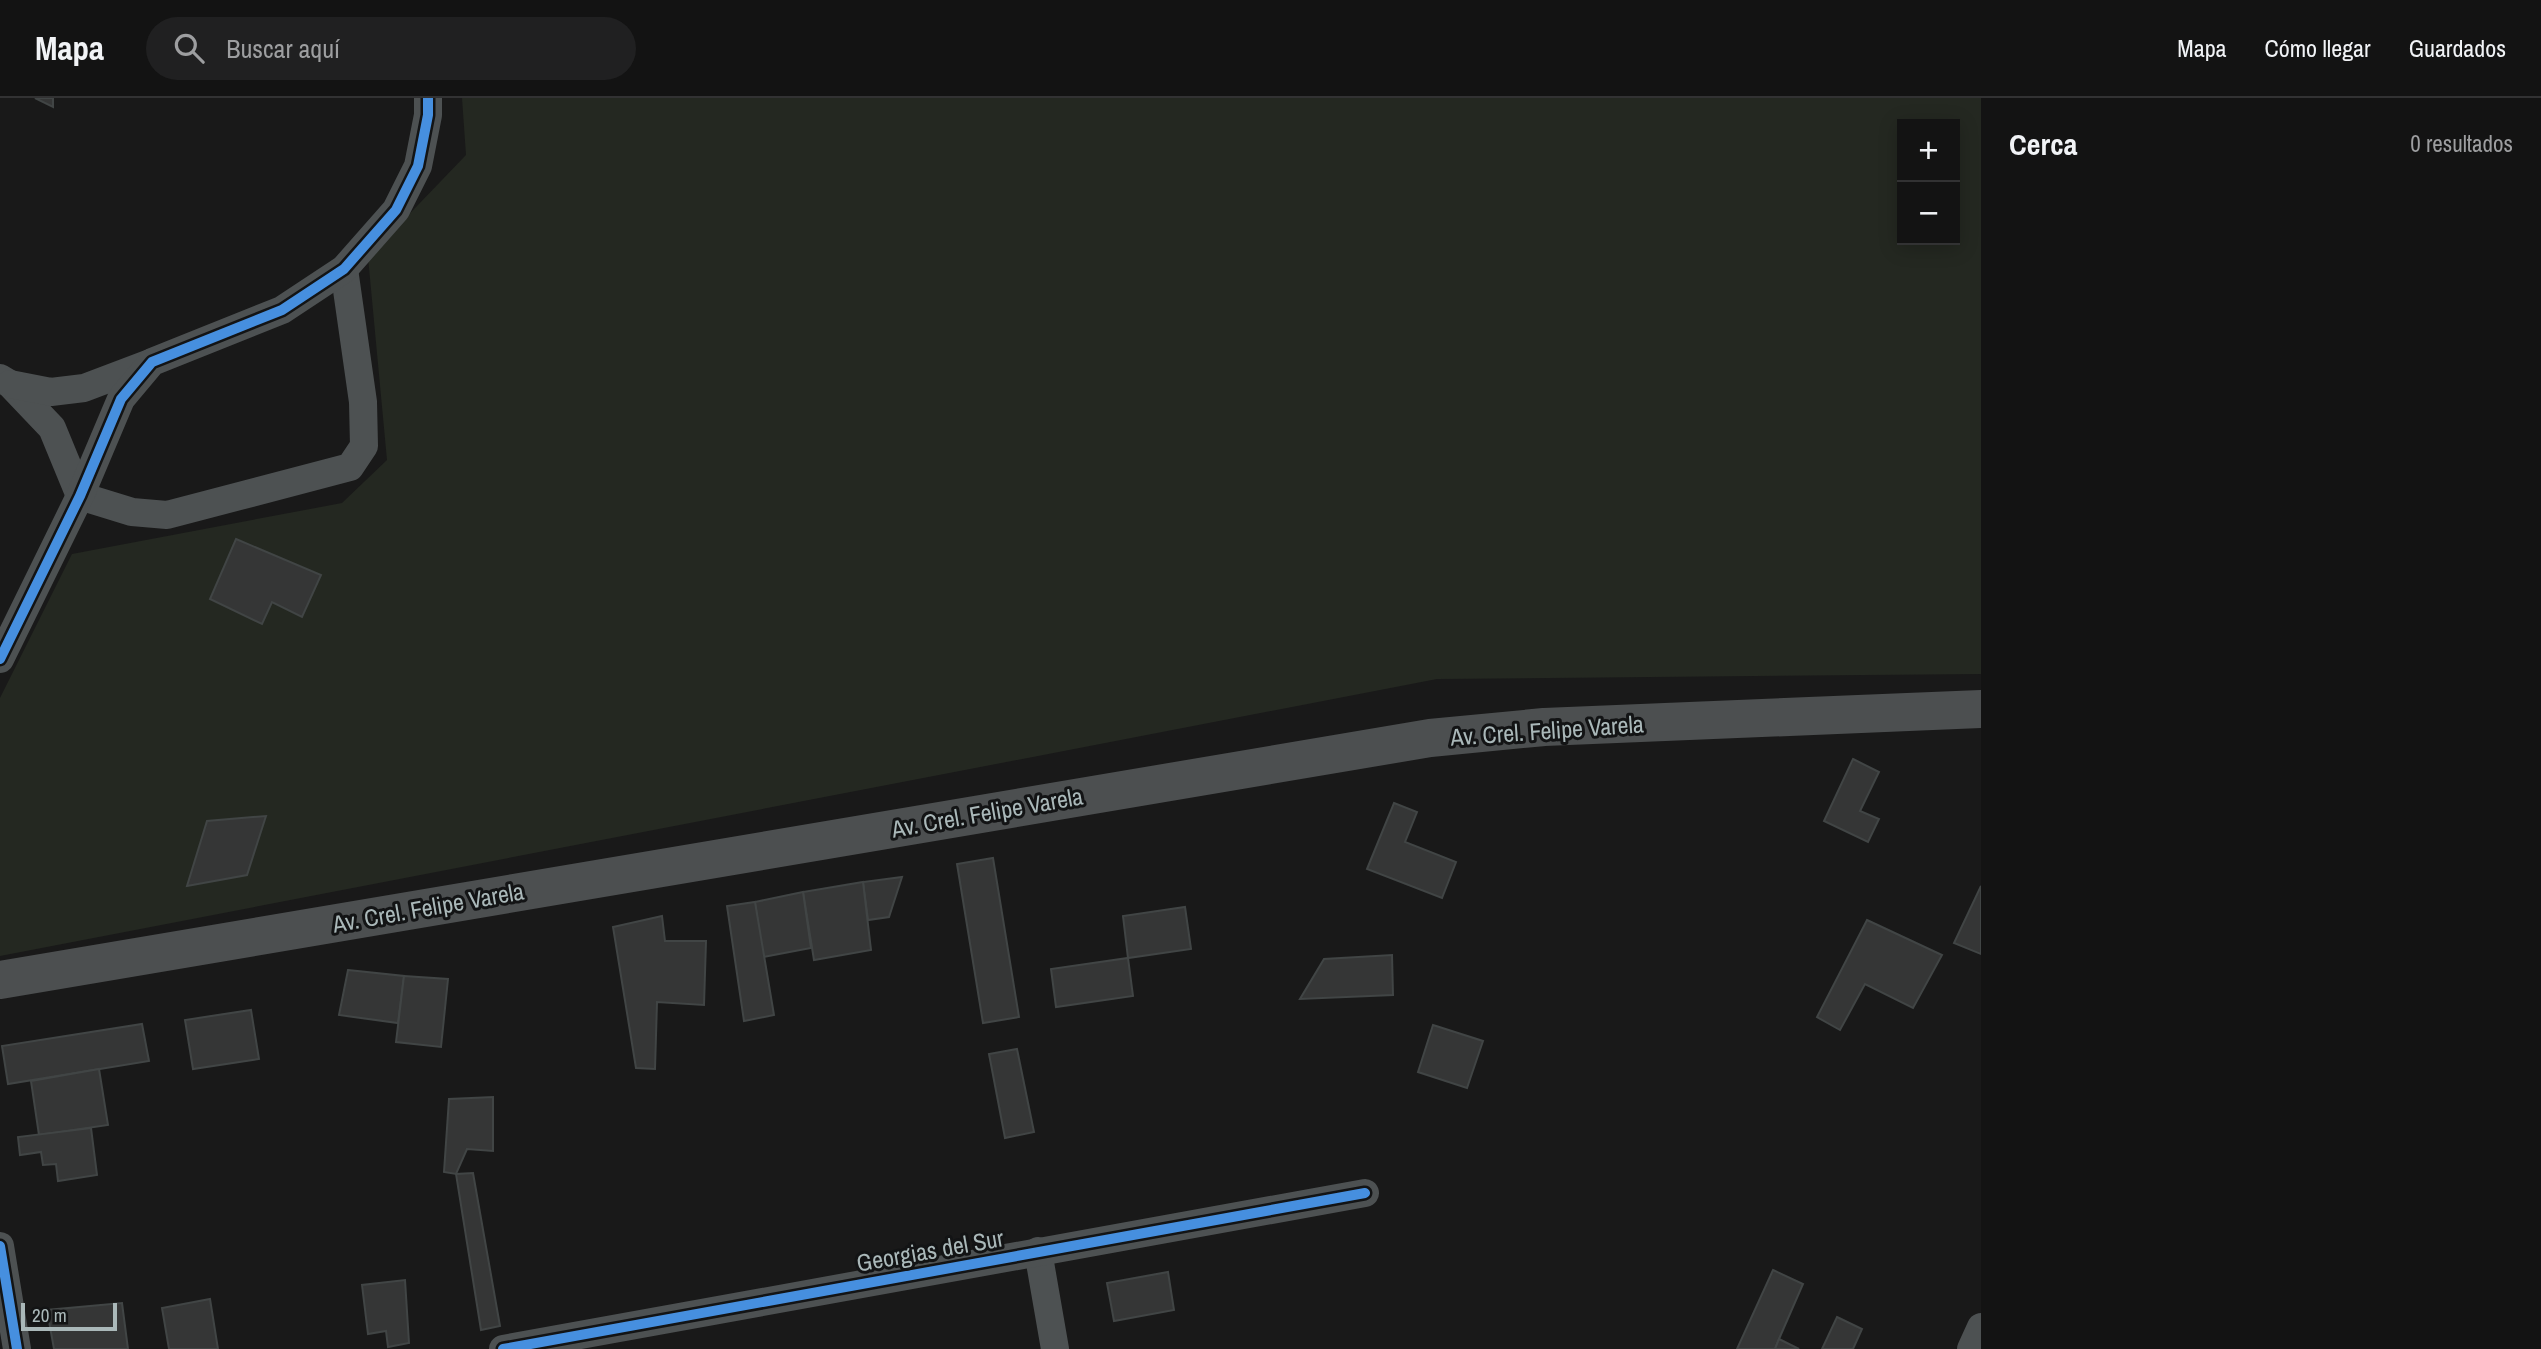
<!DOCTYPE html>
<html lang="es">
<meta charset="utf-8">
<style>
:root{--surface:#131313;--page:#202021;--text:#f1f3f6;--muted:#9d9ea0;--line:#323233}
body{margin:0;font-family:"Archivo Narrow",sans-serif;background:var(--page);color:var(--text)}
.controls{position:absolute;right:21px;top:21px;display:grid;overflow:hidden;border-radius:0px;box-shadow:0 4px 18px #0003}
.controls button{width:63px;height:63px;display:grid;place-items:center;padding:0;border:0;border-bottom:2px solid var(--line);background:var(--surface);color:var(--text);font:35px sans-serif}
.scale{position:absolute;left:21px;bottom:18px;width:96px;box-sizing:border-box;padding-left:7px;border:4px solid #aab8b9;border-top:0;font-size:19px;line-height:24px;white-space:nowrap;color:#aab8b9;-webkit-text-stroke:5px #131415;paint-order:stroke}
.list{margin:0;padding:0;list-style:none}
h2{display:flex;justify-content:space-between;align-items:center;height:91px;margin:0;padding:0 28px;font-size:30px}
h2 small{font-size:23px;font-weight:400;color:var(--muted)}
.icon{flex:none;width:38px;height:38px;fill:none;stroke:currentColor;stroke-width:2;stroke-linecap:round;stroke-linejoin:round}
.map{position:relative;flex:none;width:1981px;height:1251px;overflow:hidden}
header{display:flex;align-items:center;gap:42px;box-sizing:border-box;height:98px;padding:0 35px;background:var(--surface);border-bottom:2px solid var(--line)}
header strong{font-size:33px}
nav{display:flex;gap:38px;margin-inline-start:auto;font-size:24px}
.search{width:490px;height:63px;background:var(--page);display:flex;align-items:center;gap:18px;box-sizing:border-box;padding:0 24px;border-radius:38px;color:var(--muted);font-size:26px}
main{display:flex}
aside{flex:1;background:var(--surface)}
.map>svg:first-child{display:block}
.green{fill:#242821;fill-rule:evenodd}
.building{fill:#353636;stroke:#414545;stroke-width:2}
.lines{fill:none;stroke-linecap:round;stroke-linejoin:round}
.street{stroke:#4d5152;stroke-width:28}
.secondary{stroke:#4c4f50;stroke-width:38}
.cycleway-casing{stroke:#131415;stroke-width:15}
.cycleway{stroke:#468fdf;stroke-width:10}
.labels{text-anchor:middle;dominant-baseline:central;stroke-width:6;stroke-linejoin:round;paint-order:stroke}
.street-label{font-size:24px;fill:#aab8b9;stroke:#131415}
</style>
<header>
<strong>Mapa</strong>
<div class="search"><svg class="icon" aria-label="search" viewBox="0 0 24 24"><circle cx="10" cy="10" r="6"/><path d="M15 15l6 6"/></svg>Buscar aquí</div>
<nav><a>Mapa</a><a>Cómo llegar</a><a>Guardados</a></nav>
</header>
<main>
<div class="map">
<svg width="1981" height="1251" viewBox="0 0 1981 1251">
<rect width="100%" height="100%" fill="#191919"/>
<!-- green -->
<path class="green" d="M462 0H1981V576L1437 581 0 858V600L72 456 342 405 387 362 368 159 466 57ZM1902 26H1955V142H1902Z"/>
<!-- building -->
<g class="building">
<path d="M35 0H53V9Z"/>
<path d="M236 441 321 477 302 519 272 504 262 526 210 501Z"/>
<path d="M1853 661 1879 674 1860 713 1879 721 1868 744 1824 723Z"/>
<path d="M1394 705 1417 714 1405 744 1456 764 1442 800 1367 771Z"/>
<path d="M266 718 247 777 187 788 207 723Z"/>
<path d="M993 760 1019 919 983 925 957 766Z"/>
<path d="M902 779 889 819 868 822 863 784Z"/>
<path d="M863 784 871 852 814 862 803 794Z"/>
<path d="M1981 788V856L1954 845Z"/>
<path d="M803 794 811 850 763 859 755 804Z"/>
<path d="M755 804 774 917 744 923 727 808Z"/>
<path d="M1185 809 1191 851 1128 860 1123 818Z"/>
<path d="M662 818 665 843H706L704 907 657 904 655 971 636 970 613 829Z"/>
<path d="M1867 822 1942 857 1913 910 1865 886 1840 932 1817 919Z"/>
<path d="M1392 857 1393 897 1300 901 1324 861Z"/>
<path d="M1128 860 1133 898 1056 909 1051 871Z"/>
<path d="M348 872 404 878 398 925 339 917Z"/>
<path d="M404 878 448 881 441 949 396 944Z"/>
<path d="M251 912 259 961 193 971 185 922Z"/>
<path d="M142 926 149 963 8 986 2 948Z"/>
<path d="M1433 927 1483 943 1467 990 1418 974Z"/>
<path d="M1017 951 1034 1034 1005 1040 989 956Z"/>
<path d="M99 971 108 1027 39 1037 31 983Z"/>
<path d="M493 999V1053L467 1051 456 1076 444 1074 449 1001Z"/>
<path d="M91 1030 97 1077 58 1083 56 1066 43 1067 41 1054 20 1057 18 1039Z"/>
<path d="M473 1075 500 1228 481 1232 456 1076Z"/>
<path d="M1773 1172 1803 1186 1779 1241 1775 1251H1737Z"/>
<path d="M1168 1174 1174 1212 1114 1223 1107 1185Z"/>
<path d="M405 1182 409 1245 388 1249 386 1233 368 1236 362 1187Z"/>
<path d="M210 1201 218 1251H169L162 1210Z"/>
<path d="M122 1205 128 1251H54L47 1212Z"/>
<path d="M1837 1219 1862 1231 1853 1251H1822Z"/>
<path d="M1779 1241 1799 1251H1775Z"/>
</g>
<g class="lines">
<!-- street -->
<g class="street">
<path d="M0 280 10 286 52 330 80 398 132 414 167 417 350 369 364 348 363 304 344 171"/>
<path d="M10 286 51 294 84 290 150 265"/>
<path d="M0 561 80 398 121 301 152 264 282 212 344 171 396 112 418 68 428 17V0"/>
<path d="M0 1148 17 1251"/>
<path d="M1038 1153 1055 1251"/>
<path d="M503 1251 1365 1095"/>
<path d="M1971 1251 1981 1229"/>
</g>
<!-- secondary -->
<path class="secondary" d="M0 882 1430 640 1544 629 1981 611"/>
<!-- cycleway casing -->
<g class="cycleway-casing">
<g id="cycleway">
<path d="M0 561 80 398 121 301 152 264 282 212 344 171 396 112 418 68 428 17V0"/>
<path d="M0 1148 17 1251"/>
<path d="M503 1251 1365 1095"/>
</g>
</g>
<!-- cycleway -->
<use href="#cycleway" class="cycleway"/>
</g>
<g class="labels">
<!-- street labels -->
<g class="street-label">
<text transform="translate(1547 632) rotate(-4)">Av. Crel. Felipe Varela</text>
<text transform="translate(987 714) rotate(-10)">Av. Crel. Felipe Varela</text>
<text transform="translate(428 809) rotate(-10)">Av. Crel. Felipe Varela</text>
<text transform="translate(930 1152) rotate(-10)">Georgias del Sur</text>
</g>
</g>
</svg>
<div class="controls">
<button>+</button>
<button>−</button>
</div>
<div class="scale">20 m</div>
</div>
<aside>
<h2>Cerca<small>0 resultados</small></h2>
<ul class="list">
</ul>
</aside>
</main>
